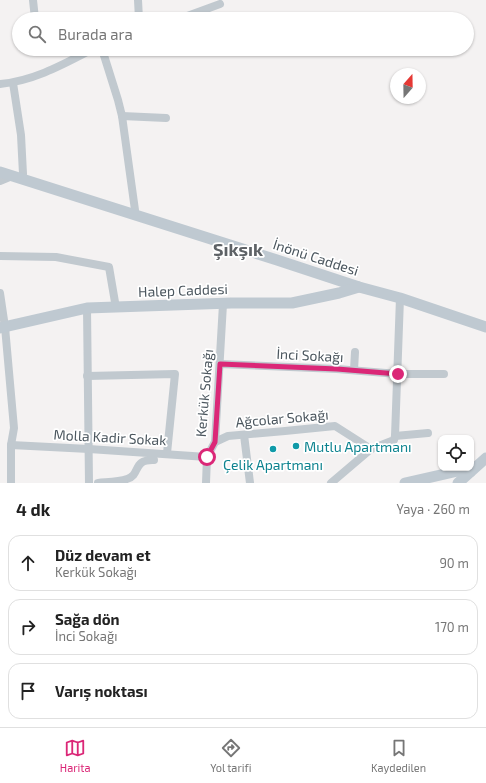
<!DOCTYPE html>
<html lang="tr">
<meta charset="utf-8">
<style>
:root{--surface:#fff;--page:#f6f6f6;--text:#222;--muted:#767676;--line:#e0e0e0;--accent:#db2777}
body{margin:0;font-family:"Exo 2",sans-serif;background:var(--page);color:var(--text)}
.controls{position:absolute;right:12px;bottom:12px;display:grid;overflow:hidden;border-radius:8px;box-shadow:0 1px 3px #0004}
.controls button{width:36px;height:36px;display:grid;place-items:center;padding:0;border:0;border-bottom:1px solid var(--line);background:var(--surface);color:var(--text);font:20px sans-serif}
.compass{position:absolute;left:390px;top:68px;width:36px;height:36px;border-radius:50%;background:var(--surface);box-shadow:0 1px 3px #0004;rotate:20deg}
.stop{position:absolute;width:12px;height:12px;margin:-9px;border:3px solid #db2777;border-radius:50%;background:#fff}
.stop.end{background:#db2777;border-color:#fff;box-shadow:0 1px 4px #0008}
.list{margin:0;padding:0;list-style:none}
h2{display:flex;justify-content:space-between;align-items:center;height:52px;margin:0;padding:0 16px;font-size:17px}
h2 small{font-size:13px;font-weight:400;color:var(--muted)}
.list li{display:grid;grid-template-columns:26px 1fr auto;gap:12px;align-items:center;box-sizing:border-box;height:56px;margin:0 8px 8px;padding:0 8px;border:1px solid var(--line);border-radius:12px}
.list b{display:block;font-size:15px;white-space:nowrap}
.list p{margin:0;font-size:13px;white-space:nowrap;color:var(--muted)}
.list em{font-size:13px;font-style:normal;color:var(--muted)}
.icon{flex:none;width:22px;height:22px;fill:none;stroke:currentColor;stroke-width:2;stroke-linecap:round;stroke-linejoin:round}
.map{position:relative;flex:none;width:486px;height:483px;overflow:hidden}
.search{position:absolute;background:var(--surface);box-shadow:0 1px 3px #0004;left:12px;right:12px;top:12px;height:44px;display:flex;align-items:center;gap:10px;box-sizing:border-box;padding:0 14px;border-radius:22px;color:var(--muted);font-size:15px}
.sheet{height:244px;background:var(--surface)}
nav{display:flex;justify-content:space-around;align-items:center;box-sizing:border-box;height:56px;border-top:1px solid var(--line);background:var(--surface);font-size:11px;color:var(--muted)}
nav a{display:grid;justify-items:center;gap:2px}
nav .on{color:var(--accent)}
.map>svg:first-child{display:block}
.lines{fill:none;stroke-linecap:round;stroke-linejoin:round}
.street{stroke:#c1c9cf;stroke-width:8}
.secondary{stroke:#bfc9d1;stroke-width:11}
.route{stroke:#db2777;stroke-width:5}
.culture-dot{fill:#0f9aa8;stroke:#fff;stroke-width:1.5}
.labels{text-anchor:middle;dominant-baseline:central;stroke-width:3.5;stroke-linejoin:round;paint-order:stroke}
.street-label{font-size:14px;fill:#4b565e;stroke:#fff}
.culture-label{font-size:14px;fill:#0d838f;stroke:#fff;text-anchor:start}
.district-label{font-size:18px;font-weight:bold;fill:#5e6266;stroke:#fff}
</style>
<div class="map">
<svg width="486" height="483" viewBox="0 0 486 483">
<rect width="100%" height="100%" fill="#f4f2f2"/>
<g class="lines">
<!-- street -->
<g class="street">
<path d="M33 0 35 19"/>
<path d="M138 0 139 19"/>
<path d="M179 19 220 4"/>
<path d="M102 49 118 100 122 116"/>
<path d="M13 83 21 135 23 174"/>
<path d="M0 84C34 81 64 64 93 49"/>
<path d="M0 181 12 176"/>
<path d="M135 210 122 116 166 118"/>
<path d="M0 256 56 257 109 267 116 308"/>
<path d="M0 293 5 327 14 428 11 445V483"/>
<path d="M87 308 89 483"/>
<path d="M220 364 337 369 398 374H444"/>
<path d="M354 370 355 352"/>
<path d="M87 376 175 374 167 453"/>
<path d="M244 435 250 483"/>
<path d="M395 436 428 433"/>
<path d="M215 442 228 436 285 431 335 426 371 449"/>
<path d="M11 445 89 449 207 457"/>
<path d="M98 483C107 482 118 482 127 479 141 475 132 459 154 460"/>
<path d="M206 483 207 457 215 442 223 304"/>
<path d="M331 483 371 449 394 440 395 436 400 298"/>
</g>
<!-- secondary -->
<g class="secondary">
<path d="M0 172 277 260 359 287 400 298 486 327"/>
<path d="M0 328 87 308 231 303H292L339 293 359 287"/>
<path d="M405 483 458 471 470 472"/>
<path d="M458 483 486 458"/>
</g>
</g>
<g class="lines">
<!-- route -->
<path class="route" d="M207 457 215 442 220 364 337 369 398 374"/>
</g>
<!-- markers -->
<g class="culture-dot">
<circle cx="296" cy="446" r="4"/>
<circle cx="273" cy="449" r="4"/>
</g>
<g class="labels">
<!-- street labels -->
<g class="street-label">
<text transform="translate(316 257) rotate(18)">İnönü Caddesi</text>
<text transform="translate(183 290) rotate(-2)">Halep Caddesi</text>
<text transform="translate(310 355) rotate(3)">İnci Sokağı</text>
<text transform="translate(204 393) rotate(-85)">Kerkük Sokağı</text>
<text transform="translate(282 418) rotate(-5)">Ağcolar Sokağı</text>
<text transform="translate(110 437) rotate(3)">Molla Kadir Sokak</text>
</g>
<!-- culture labels -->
<g class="culture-label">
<text x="304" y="446">Mutlu Apartmanı</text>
<text x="273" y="464" text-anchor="middle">Çelik Apartmanı</text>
</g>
<!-- district labels -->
<g class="district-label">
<text x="238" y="249">Şıkşık</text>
</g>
</g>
</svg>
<div class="controls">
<button><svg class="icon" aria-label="locate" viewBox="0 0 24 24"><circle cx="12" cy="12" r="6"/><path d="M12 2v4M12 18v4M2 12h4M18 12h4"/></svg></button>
</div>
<svg class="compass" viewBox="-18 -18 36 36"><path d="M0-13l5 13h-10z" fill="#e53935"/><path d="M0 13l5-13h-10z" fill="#767676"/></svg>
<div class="stop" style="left:207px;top:457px"></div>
<div class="stop end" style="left:398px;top:374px"></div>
<div class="search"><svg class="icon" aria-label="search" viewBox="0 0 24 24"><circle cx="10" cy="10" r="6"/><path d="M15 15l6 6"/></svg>Burada ara</div>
</div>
<section class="sheet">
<h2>4 dk<small>Yaya · 260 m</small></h2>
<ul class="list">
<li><svg class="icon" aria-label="ahead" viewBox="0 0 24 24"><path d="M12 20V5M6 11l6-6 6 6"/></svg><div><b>Düz devam et</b><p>Kerkük Sokağı</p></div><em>90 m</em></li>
<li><svg class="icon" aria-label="right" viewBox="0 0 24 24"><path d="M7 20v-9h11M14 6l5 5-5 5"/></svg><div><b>Sağa dön</b><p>İnci Sokağı</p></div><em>170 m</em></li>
<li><svg class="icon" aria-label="arrive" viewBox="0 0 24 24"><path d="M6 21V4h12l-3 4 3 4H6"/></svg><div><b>Varış noktası</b></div></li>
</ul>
</section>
<nav>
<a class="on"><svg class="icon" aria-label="map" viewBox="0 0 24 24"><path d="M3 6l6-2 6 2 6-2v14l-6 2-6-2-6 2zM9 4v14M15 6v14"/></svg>Harita</a>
<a><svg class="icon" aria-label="directions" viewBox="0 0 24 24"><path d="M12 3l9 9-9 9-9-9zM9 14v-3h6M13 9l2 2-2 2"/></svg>Yol tarifi</a>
<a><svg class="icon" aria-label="saved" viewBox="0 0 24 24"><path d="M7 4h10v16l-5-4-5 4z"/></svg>Kaydedilen</a>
</nav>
